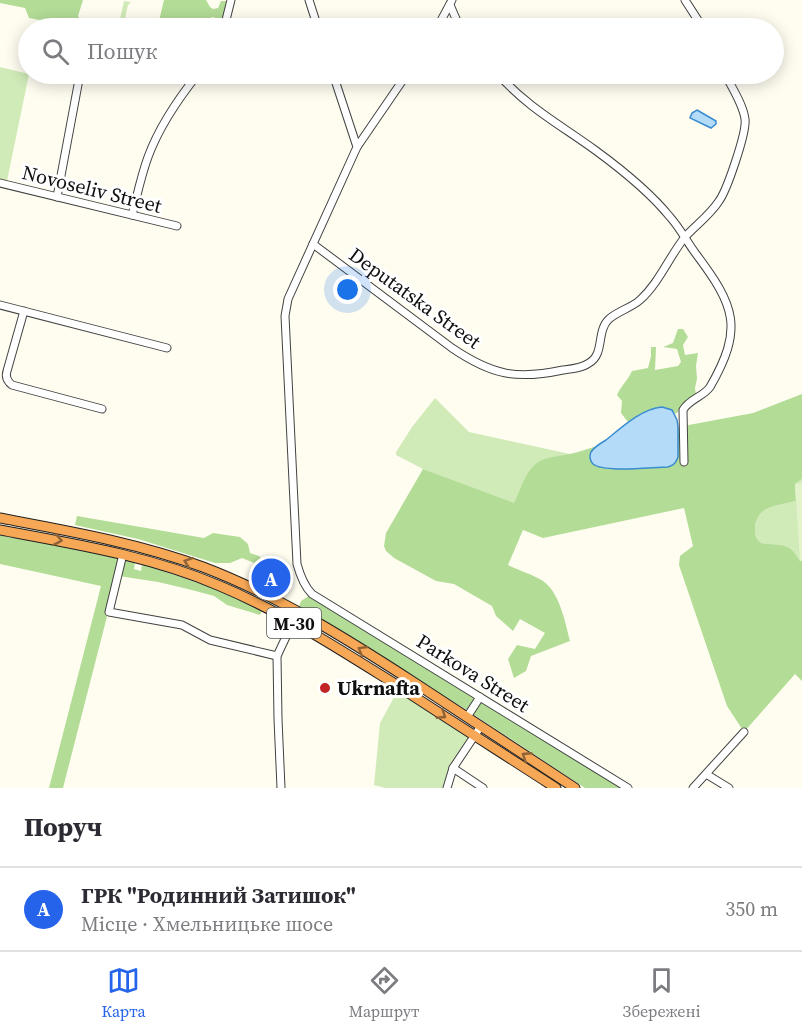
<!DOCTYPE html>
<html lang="uk">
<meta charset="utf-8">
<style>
:root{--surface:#fff;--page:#f7f7f7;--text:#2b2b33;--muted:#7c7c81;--line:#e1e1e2;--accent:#2563eb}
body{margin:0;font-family:"Source Serif 4",serif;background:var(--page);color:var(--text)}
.you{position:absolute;left:348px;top:290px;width:21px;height:21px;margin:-15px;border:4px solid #fff;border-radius:50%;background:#1a73e8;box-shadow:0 0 0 9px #1a73e833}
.badge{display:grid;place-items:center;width:39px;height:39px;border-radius:50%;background:var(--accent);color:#fff;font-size:20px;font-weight:700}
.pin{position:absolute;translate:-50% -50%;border:3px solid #fff;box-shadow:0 2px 6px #0006}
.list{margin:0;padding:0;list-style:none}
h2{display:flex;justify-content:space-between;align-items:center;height:78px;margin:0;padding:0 24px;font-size:26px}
h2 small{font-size:20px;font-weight:400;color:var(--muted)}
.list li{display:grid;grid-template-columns:39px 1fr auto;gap:18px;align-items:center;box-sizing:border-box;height:84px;padding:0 24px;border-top:2px solid var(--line)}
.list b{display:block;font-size:22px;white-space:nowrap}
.list p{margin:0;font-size:20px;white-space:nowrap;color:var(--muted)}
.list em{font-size:20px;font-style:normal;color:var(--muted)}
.icon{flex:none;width:33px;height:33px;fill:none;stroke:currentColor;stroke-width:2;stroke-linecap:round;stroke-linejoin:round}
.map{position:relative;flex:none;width:802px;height:788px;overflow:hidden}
.search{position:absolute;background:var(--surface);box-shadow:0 3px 15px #0003;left:18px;right:18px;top:18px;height:66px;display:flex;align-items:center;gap:15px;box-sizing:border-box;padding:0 21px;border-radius:33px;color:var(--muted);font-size:22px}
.sheet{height:162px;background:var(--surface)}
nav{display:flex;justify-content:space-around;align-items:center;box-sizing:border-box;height:84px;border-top:2px solid var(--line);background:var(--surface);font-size:16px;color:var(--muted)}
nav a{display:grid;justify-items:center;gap:3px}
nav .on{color:var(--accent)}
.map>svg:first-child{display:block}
.green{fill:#d0ebb8}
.forest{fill:#b3dc97}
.pitch{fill:#e2f2cb}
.water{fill:#b4dbf8;stroke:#398cd0;stroke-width:1.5}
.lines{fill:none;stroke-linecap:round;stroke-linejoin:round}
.minor-casing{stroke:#424242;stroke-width:9}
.highway-casing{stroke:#202020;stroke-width:11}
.minor{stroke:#fff;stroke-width:7}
.highway{stroke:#f7a856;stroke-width:9}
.oneway{stroke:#8f6336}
.poi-dot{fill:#c22323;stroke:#fff;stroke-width:2}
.labels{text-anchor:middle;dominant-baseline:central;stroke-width:6;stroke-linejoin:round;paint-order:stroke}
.shield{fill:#fff;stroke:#575757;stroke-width:1.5}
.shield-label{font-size:18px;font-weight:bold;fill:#0f0f0f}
.street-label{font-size:20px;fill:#0f0f0f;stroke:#fff}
.poi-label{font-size:20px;font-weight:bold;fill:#0f0f0f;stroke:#fff;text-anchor:start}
</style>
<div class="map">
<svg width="802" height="788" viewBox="0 0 802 788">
<rect width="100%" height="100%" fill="#fffdf0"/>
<!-- green -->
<g class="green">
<path d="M124 1 131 2 128 5 123 28H118Z"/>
<path d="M128 18 158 26C151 25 148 28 142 28L140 25 131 23 128 28H125Z"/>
<path d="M39 20 81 28V22L83 23 85 28H38Z"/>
<path d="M0 67 29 74 7 181 0 179Z"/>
<path d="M435 398 469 432 570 454 597 446 594 451 514 504 423 469 396 455V452L412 427Z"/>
<path d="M802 479V561H800C791 545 788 545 770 544 766 544 764 544 760 542 756 539 755 535 755 530 755 505 776 506 796 501L795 484Z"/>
<path d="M398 690 473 738 454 768 447 788H385L374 785 380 723Z"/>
</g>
<!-- forest -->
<g class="forest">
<path d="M0 0H83L78 16 81 22 82 28 29 18 25 8 0 3Z"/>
<path d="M164 0H206L210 7 213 9 218 8 221 1H228L223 20 212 17 209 21V28H146L151 25H158Z"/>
<path d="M678 329H683L688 337 683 345 685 355 698 353 696 366 697 379 695 388 696 395 685 402 678 412 675 414 672 410 656 408 628 422 621 413 622 401 617 395C621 386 628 380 632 371L648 368 651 356V347H656L655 370 678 366 681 362 677 349 663 347 673 343Z"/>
<path d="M802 394V479L795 484 796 501C777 506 755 505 755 530 755 535 756 539 760 542 763 544 766 544 769 544 787 545 791 545 800 561H802V681L795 674 744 732 727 706 679 565 680 556 693 546 684 508 543 538 523 530 508 565C518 570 534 575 543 581 560 593 565 622 570 641L531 656 526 671 514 678 508 659 517 645 535 649 545 633 520 619 513 631 496 616 492 606 454 584 436 581 394 558 386 551 384 546 386 533 423 469 514 503C519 494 522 482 528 473 539 456 552 458 570 454 579 453 588 449 597 446L592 450 602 468 613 469 668 467 678 457V427L753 413Z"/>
<path d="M77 516 204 538 213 533 240 537 248 544 250 553 259 556 265 563 264 567 242 558 230 563H215L138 539 75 525Z"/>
<path d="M0 535 122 558 63 788H49L101 586 0 564Z"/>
<path d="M124 559 135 562 134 569 141 571 142 564 219 590 262 611 260 615 227 605 214 596 188 589 158 582 119 576Z"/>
<path d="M312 594 628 788H585L470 712 299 607 301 601Z"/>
</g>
<!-- pitch -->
<path class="pitch" d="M802 483V561H800L795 484Z"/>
<!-- water -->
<g class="water">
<path d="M697 110 716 121V124L711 128 690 118 692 113Z"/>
<path d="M662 407 672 410 677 420 678 427V457C676 463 674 465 668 467 653 467 604 473 593 464 590 461 589 456 591 452 594 447 601 443 606 440 622 427 641 409 662 407Z"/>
</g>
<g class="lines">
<!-- minor casing -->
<g class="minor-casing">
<g id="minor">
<path d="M309 0 318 28"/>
<path d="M685 0 703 28"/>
<path d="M450 5 460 28"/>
<path d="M224 28 231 0"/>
<path d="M437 28 452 0"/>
<path d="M333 74 357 147 288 299 285 316 297 564C300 575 304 586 312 594L628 788"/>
<path d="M498 74C527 107 559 124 595 150 621 169 649 191 670 217 680 228 687 242 696 254 735 306 744 328 710 387 703 397 689 399 683 410L684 462"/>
<path d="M357 147 407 74"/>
<path d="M0 183 177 226"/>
<path d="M57 197 80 74"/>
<path d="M132 215C137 196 141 176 148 157 159 127 178 99 198 74"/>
<path d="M313 244 452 348C492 375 516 380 563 370 572 369 582 368 589 363 605 354 596 331 609 319 618 311 631 308 640 300 659 283 669 257 685 237 696 225 710 215 719 201 727 190 747 132 745 119 743 104 732 88 725 74"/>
<path d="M0 305 167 348"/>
<path d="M24 311 7 371C5 377 7 381 12 385L102 409"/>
<path d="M123 554 109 612 182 625 210 640 277 656"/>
<path d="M467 717 480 697"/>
<path d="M453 768 483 788"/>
<path d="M706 774 729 788"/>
<path d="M281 788 278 719 277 656 293 622"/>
<path d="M447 788 453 768 481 726"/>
<path d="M693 788 744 732"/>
</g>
</g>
<!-- highway casing -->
<g class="highway-casing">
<g id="highway">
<path d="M0 518C69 531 138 543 203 567 279 596 347 639 415 683 468 718 521 753 575 788"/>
<path d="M0 530C75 544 150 556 220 586 282 612 339 649 395 684 448 719 502 753 556 788"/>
</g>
</g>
<!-- minor -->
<use href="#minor" class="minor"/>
<!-- highway -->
<use href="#highway" class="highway"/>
</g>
<!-- one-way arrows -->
<defs><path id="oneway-chevron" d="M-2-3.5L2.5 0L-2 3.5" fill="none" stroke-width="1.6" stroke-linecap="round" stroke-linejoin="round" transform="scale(1.5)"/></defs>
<g class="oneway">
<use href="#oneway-chevron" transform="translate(58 540) rotate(10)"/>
<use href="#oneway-chevron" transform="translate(188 562) rotate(-161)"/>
<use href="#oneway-chevron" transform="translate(362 650) rotate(-149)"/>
<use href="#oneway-chevron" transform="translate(442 715) rotate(33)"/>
<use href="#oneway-chevron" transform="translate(526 756) rotate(-147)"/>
</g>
<!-- markers -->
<circle class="poi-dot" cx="325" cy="688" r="6"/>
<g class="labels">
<!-- shield labels -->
<rect class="shield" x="267" y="608" width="54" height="30" rx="4.5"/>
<g class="shield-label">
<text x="294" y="623">М-30</text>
</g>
<!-- street labels -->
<g class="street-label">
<text transform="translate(92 189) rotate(14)">Novoseliv Street</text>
<text transform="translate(415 298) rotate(36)">Deputatska Street</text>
<text transform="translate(473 673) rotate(32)">Parkova Street</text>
</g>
<!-- poi labels -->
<g class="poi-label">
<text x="337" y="688">Ukrnafta</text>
</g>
</g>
</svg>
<div class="you"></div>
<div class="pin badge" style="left:271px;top:578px">A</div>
<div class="search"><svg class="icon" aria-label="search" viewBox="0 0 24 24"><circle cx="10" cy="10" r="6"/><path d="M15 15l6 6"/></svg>Пошук</div>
</div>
<section class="sheet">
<h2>Поруч<small></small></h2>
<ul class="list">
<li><span class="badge">A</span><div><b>ГРК &quot;Родинний Затишок&quot;</b><p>Місце · Хмельницьке шосе</p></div><em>350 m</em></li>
</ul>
</section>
<nav>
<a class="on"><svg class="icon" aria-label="map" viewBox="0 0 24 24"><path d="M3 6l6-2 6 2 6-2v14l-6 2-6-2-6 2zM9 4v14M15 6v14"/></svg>Карта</a>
<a><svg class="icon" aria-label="directions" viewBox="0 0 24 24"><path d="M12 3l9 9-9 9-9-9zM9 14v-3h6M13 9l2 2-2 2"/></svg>Маршрут</a>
<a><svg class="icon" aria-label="saved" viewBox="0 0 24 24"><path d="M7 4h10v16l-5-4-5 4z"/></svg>Збережені</a>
</nav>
